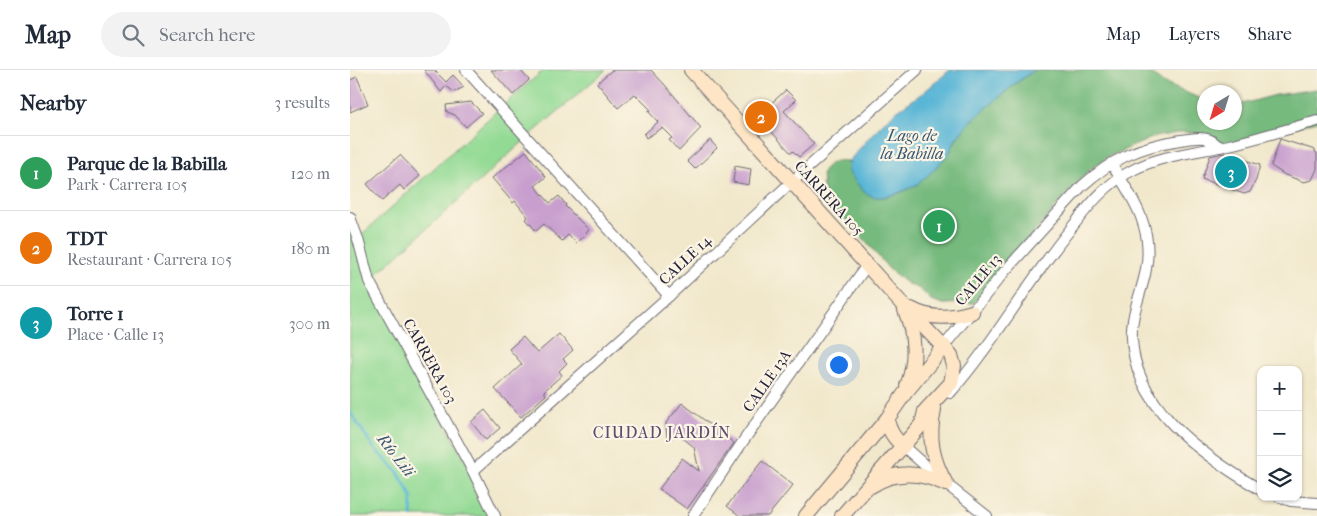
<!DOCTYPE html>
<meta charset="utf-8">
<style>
:root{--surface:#fff;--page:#f2f2f3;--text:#1f2937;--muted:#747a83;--line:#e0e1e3;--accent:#0b8043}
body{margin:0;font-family:"IM FELL French Canon",serif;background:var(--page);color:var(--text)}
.controls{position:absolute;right:15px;bottom:15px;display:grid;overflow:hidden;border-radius:10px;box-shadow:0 1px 4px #0004}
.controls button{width:45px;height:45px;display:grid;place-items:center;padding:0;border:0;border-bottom:1px solid var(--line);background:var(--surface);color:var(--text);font:25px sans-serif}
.compass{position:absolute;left:847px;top:15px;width:45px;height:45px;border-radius:50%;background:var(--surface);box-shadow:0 1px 4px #0004;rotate:218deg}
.you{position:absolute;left:488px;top:294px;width:18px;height:18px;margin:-12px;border:4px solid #fff;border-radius:50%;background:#1a73e8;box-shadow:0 0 0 8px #1a73e833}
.badge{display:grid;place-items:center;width:32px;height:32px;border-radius:50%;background:var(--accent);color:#fff;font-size:16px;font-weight:700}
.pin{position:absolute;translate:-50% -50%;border:2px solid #fff;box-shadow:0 1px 5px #0006}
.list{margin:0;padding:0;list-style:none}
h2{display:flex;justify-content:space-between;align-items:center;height:65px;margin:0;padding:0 20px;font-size:21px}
h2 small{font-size:16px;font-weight:400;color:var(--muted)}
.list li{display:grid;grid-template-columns:32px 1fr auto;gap:15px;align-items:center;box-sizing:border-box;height:75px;padding:0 20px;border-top:1px solid var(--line)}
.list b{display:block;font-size:19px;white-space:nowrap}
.list p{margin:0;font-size:16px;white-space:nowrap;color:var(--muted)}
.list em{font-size:16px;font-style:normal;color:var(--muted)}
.icon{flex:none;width:28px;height:28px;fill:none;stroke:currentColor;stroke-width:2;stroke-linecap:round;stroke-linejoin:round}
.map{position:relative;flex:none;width:967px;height:446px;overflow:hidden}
header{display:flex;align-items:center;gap:30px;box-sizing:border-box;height:70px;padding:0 25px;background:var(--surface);border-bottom:1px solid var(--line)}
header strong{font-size:24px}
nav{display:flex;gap:28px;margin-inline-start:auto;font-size:18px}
.search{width:350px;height:45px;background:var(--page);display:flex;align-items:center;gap:12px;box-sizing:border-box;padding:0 18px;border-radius:28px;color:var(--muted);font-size:19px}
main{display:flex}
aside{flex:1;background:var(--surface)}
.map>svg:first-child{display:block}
.green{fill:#93da94;stroke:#5a7e68}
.forest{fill:#76ba7e;stroke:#4c6e5c}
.water{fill:#58b5d6;stroke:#3d6c88}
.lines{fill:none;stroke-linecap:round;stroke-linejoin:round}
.stream{stroke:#58b5d6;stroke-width:3}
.building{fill:#c79ece}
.minor-casing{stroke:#6a676e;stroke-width:12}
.secondary-casing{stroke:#6a676e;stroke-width:16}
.minor{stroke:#fff;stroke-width:10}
.secondary{stroke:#fde5c5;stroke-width:14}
.labels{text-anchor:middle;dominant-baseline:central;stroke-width:4.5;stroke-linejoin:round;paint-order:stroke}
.street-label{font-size:15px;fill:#22223b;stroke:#fcf5e5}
.water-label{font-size:16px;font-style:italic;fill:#355571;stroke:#fcf5e5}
.neighbourhood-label{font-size:16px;letter-spacing:1px;fill:#5c4d6e;stroke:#fcf5e5}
</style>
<header>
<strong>Map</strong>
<div class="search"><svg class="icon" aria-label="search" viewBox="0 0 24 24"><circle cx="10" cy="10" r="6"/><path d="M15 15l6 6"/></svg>Search here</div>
<nav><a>Map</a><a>Layers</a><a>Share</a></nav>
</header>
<main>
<aside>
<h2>Nearby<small>3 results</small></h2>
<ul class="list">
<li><span class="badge" style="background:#2e9e5b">1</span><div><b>Parque de la Babilla</b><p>Park · Carrera 105</p></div><em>120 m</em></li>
<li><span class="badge" style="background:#e8710a">2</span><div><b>TDT</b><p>Restaurant · Carrera 105</p></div><em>180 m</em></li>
<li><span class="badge" style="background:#0f9aa8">3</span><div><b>Torre 1</b><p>Place · Calle 13</p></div><em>300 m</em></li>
</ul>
</aside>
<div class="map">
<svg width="967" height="446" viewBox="0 0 967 446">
<rect width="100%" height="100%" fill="#fcf5e5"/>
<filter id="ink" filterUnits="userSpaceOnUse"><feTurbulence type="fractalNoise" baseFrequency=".02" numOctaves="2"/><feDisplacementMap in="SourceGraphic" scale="10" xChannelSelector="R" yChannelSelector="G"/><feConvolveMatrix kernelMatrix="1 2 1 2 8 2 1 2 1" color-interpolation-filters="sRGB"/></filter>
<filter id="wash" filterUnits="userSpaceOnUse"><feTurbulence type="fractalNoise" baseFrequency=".0096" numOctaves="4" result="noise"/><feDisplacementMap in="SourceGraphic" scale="20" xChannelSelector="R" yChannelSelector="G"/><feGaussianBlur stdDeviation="1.12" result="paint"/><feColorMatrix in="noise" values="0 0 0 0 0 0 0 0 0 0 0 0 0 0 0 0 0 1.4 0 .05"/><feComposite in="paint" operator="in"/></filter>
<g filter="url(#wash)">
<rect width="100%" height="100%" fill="#f1e8cc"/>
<!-- green -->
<path class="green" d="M194 0H256L177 68 19 211 145 446H0V147L8 168 150 38Z"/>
<!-- forest -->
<path class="forest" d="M685 0H797L813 13 854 30V52H884L885 36 926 25 967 19V51L870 77 848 63 833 62 804 67 758 87 740 99 711 131 624 233 593 234 581 230 570 219 556 213 539 199 503 156 484 140 477 129 473 117 472 102C481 91 484 90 499 91L498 102 534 127 549 123 568 114 600 82 606 69 620 52 666 13Z"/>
<!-- water -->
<path class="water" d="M600 0H685L666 13 620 52 606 69 600 82 585 99 568 114 549 123 534 127H523L513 121 498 102 499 91 523 63 545 42 574 22Z"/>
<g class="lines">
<!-- stream -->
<path class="stream" d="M0 342 24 378 47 401 62 427 61 446"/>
</g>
<g id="blocks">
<!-- building -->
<g class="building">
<path d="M74 0H84L96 12 103 5 114 17 104 22 96 16 91 22Z"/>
<path d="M141 0H170L179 10 163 25Z"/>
<path d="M262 0H301L315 15 351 58 329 81 319 70 322 68 312 58 296 68 294 64 308 52 298 41 301 40 285 24 268 38 247 13Z"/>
<path d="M7 7 18 34 0 42V10Z"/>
<path d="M436 20 446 30 434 41 464 74 449 87 443 81 441 83 407 46Z"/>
<path d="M121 32 132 43 116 57 105 45 97 42 96 35Z"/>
<path d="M930 69 965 80V82L967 83V99L962 110 954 112 935 105 921 96Z"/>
<path d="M360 70 367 78 345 99 337 91Z"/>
<path d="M176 81 196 107 185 116 200 133 209 126 216 135 215 136 239 160 226 173 218 165 212 171 194 154 186 161 176 149 178 147 165 131 163 133 142 108Z"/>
<path d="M874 83 910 95 906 110 900 122 894 124 852 109 860 86Z"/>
<path d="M50 85 70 106 54 120 50 115 32 131 17 114Z"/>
<path d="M385 96 401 99 399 115 383 112Z"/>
<path d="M209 264 223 280 213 289 217 293 209 301 212 305 194 321 196 325 171 347 145 319 172 294 159 279 173 267 187 283Z"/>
<path d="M332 333 384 373 337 439 309 419 332 388 349 401 344 377 329 365 317 369 316 353Z"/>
<path d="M135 340 150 358 136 370 121 352Z"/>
<path d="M412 391 443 415 418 446H390L377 436Z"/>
</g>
</g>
</g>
<g filter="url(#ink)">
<use href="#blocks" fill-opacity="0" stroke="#6a676e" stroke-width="1"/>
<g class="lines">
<!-- minor casing -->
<g class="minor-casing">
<g id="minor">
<path d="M116 0 319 226"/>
<path d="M761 93C782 127 804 157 796 199 793 219 783 238 782 258 778 335 853 386 911 420"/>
<path d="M0 147 8 169 19 211 123 401 145 446"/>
<path d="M594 276 655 201 732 116C762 89 790 76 831 70 838 69 851 66 857 69 862 70 866 74 870 77"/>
<path d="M600 323C644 273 677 213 719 161 737 138 754 115 781 101 810 85 847 82 879 75 909 68 938 59 967 51"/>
<path d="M553 376 596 414 637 446"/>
<path d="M123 401 319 226 436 117 567 0"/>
<path d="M929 427 941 431 967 433"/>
<path d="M343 446 394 370 517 195"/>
</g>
</g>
<!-- secondary casing -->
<g class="secondary-casing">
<g id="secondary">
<path d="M341 0 553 235 601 285 604 296 601 313 575 341 572 354"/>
<path d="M561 239C580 250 602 248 622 242"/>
<path d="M555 240C565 265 567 291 557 316"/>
<path d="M584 340C578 368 582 389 596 414"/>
<path d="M537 349C539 361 544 368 553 376"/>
<path d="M521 416C545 400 571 402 596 414"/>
<path d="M456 446 537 349 555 323 594 276"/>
<path d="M492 446 577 348"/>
</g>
</g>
<!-- minor -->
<use href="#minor" class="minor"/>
<!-- secondary -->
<use href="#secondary" class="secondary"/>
</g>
</g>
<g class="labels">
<!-- street labels -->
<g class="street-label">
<text transform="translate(479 128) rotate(48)">CARRERA 105</text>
<text transform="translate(335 190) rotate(-43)">CALLE 14</text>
<text transform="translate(628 210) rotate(-50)">CALLE 13</text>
<text transform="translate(80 291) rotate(61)">CARRERA 103</text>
<text transform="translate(417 311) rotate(-55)">CALLE 13A</text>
</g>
<!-- water labels -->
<g class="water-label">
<text x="562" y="65">Lago de<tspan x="562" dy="18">la Babilla</tspan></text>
<text transform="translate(46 385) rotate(52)">Río Lili</text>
</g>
<!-- neighbourhood labels -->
<g class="neighbourhood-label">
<text x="312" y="362">CIUDAD JARDÍN</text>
</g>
</g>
</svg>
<div class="controls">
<button>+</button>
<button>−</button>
<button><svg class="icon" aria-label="layers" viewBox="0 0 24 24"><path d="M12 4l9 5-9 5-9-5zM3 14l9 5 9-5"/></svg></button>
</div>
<svg class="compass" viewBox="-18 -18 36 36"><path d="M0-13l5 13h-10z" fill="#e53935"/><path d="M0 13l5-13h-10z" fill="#747a83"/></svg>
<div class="you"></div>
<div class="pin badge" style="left:589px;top:156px;background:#2e9e5b">1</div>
<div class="pin badge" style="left:411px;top:47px;background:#e8710a">2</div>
<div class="pin badge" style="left:881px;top:102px;background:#0f9aa8">3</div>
</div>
</main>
